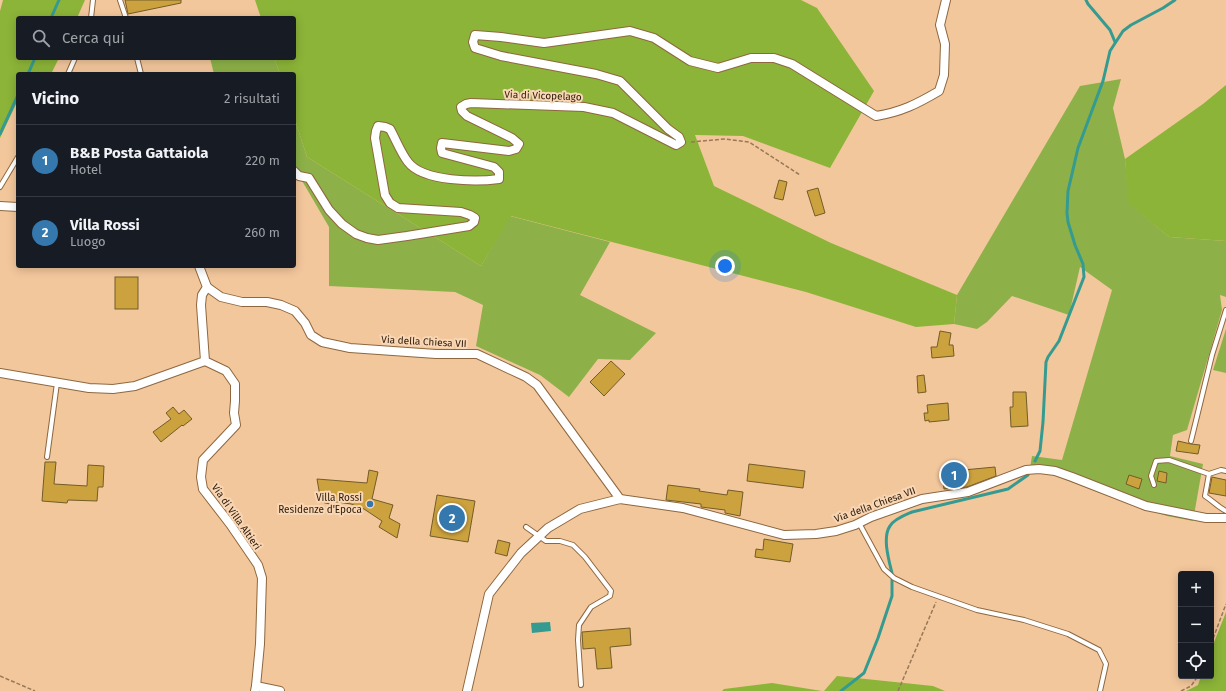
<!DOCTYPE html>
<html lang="it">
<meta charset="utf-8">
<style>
:root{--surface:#171b24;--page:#20242c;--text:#f1f3f6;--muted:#9ea1a6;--line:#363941;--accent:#3578ae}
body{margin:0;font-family:"Fira Sans",sans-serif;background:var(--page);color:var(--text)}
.controls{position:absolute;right:12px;bottom:12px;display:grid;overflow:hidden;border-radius:4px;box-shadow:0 2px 10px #0003}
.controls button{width:36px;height:36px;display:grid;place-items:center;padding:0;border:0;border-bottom:1px solid var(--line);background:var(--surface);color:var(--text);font:20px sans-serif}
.you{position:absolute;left:725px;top:266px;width:14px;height:14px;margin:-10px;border:3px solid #fff;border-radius:50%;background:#1a73e8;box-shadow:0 0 0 6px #1a73e833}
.badge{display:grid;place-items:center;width:26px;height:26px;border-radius:50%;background:var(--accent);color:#fff;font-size:13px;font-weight:700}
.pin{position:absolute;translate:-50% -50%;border:2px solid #fff;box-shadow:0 1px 4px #0006}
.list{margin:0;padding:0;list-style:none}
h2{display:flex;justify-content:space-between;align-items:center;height:52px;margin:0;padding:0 16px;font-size:17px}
h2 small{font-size:13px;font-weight:400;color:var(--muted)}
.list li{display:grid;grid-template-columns:26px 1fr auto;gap:12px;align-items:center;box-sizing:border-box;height:72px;padding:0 16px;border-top:1px solid var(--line)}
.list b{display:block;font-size:15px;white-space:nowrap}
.list p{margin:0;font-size:13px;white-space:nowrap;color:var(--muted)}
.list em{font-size:13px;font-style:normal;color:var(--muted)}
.icon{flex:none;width:22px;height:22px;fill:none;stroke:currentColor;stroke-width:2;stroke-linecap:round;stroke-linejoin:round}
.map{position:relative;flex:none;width:1226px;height:691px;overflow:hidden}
.search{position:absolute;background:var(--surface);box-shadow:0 2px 10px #0003;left:16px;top:16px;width:280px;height:44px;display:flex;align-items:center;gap:10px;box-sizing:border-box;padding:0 14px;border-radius:4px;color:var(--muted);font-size:15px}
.panel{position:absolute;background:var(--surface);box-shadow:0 2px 10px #0003;left:16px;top:72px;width:280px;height:196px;border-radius:4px}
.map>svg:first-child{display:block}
.green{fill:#8db148}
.forest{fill:#8cb438}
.water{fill:#359b91}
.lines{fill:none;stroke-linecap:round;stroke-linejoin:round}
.stream{stroke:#359b91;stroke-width:3}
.building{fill:#cca23f;stroke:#725c28}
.service-casing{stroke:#8e673f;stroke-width:6}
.minor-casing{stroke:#8e673f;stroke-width:10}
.path{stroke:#977858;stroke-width:1.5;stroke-dasharray:4 2;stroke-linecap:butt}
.service{stroke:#fff;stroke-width:4}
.minor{stroke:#fff;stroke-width:8}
.poi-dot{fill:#3578ae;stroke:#f9d6b4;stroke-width:1.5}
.labels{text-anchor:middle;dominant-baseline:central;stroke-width:4;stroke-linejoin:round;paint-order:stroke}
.street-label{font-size:10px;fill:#2a1a09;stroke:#f9d6b4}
.poi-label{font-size:10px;fill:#2a1a09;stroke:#f9d6b4;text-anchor:end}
</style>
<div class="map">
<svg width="1226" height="691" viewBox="0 0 1226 691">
<rect width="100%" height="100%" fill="#f3c79c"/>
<!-- green -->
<g class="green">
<path d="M210 58H274L280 74H214Z"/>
<path d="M1121 79 1113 108 1125 159 1129 203 1169 237 1226 241V297L1220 295 1222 310 1187 430 1173 435 1170 456 1203 464 1193 521 1167 516 1124 502 1050 474H1029L1032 456 1062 460 1112 290 1080 267 1069 315 1012 296 987 322 977 329 954 324 957 295 1080 86Z"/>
<path d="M294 117 307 157 481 266 510 216 610 242 580 295 656 333 630 360 598 359 569 397 540 375 476 346 483 305 455 292 329 286V227L294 167Z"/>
<path d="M1226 329V373L1213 370Z"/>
</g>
<!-- forest -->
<g class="forest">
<path d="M3 0H85L77 18H18V58H59L51 74H18V100L0 138V11Z"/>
<path d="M255 0H801L817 8 874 91 830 168 743 136 695 135 714 186 831 243 957 295 954 324 916 327 806 292 511 216 481 266 307 157 294 117V74H280L274 58H294V18H261Z"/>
<path d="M1226 85V241L1169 237 1128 203 1125 159 1203 104Z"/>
<path d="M1226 612V691H1186L1198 685 1201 676H1211V650Z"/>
<path d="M837 676 933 686 945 691H824Z"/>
<path d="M772 683 822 691H722L724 689Z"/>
</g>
<!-- water -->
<path class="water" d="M550 622 551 631 532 633 531 623Z"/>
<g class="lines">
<!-- stream -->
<g class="stream">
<path d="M1086 0 1088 4 1110 30 1115 42"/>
<path d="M51 18 59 0"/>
<path d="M28 74 35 58"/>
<path d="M0 134 18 95"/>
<path d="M1035 461 1040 451 1043 422 1046 362 1048 357 1059 341 1084 277 1083 264 1075 245 1068 222 1067 213 1068 191 1078 148 1103 81 1110 51 1123 31 1131 25 1163 8 1175 0"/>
<path d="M892 573C889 561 882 537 890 526 894 519 905 515 912 512L1008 489 1028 475"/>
<path d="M841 691 864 673 878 638 892 596V580"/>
</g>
</g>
<!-- building -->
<g class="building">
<path d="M125 0H181V3L128 14Z"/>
<path d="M779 180 787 182 783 200 774 198Z"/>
<path d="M818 188 825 213 815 216 807 191Z"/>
<rect x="115" y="277" width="23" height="32"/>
<path d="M940 331 951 333 949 345H953L954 356 932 358 931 347H937Z"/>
<path d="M611 361 625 374 604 396 590 382Z"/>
<path d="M924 375 926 392 918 393 917 376Z"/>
<path d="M1013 392H1026L1028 426 1011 427 1010 407H1013Z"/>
<path d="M948 403 949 420 929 422V420L925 421 924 413H928L927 405Z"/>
<path d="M173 407 179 414 184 410 192 419 183 426 182 425 161 442 153 432 171 419 166 413Z"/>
<path d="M1178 441 1191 444 1200 445 1198 454 1176 451Z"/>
<path d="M45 462H56L54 484 87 486 88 465 104 466 103 487H98L97 501 68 500 67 503 42 501Z"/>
<path d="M749 464 805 471 803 488 747 481Z"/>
<path d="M995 467 996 476 967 487 944 489 942 472Z"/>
<path d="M369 470 378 472 372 499 393 505 389 518 400 524 397 538 379 527 382 521 364 509 351 504 330 501V504L321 502 317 479 367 483Z"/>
<path d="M1159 471 1167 473 1166 483 1157 481Z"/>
<path d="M1129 475 1142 479 1139 489 1126 484Z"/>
<path d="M1212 477 1226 480V496L1209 493Z"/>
<path d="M668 485 700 489 699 491 727 495 728 490 743 492 740 516 725 513V510L701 507V504L666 500Z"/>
<path d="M437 495 475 501 468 542 430 536Z"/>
<path d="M764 539 793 544 790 562 755 557 756 549 763 550Z"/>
<path d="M498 540 510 543 507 556 495 553Z"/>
<path d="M630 628 631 645 610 647 612 668 597 669 595 648 583 649 582 632Z"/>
</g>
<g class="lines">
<!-- service casing -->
<g class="service-casing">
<g id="service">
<path d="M120 0 126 18"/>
<path d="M91 18 93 0"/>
<path d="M137 58 141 74"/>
<path d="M68 74 75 58"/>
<path d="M0 187 18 157"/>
<path d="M1191 441 1212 355 1226 310"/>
<path d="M47 457 57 383"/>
<path d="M1226 471 1221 470 1209 474 1205 496C1213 501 1218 507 1226 511"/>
<path d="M1154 485 1151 476 1156 461 1169 460 1209 474"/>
<path d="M859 523 884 569 894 578 912 587 977 610 1024 620 1068 634 1099 650 1106 664 1100 691"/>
<path d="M526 527 546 541H560L573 545 585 557 611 591 610 596 591 607 579 625 578 640 581 685"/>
</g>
</g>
<!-- minor casing -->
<g class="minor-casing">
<g id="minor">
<path d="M294 171 299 176 309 178 329 210 342 224 356 234 367 238 378 240 407 236 469 226 474 222 475 218 470 215 461 212 398 208 390 203 385 195 375 138 376 131 378 126 385 127 390 129C396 140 401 153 408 162 423 182 477 182 499 179V172L494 167 442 153 441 148 442 143 509 151 516 149 519 144 512 138 467 116 462 111 461 107 466 104 471 103 584 107 613 113 676 145 681 142 679 137 668 129 620 81 596 74 501 56 475 48 473 42 475 35 501 37 544 43 630 31 654 38 690 61 718 68 751 58H774L792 64 876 116C901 112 917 104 939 91L944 75 945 44 940 25 946 0"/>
<path d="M0 206 18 207"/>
<path d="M199 266 207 287 202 295 201 305 205 361 226 371 235 384V401L234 413 236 425 203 460 201 477 203 489 230 524 258 565 262 578 260 644 256 686 255 691"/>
<path d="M207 287 221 297 242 302H267L281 305 295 311 305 323 311 335 322 342 350 348 436 354H477L526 377 537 385 620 499"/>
<path d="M0 373 89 388 113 389 135 386 205 361"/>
<path d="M256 686 280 691"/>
<path d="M467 691 489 594 521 553 548 528 580 509 620 499 683 508 784 535 816 534 836 531 855 525 871 517 922 499 968 492 1026 470 1039 469 1055 471 1072 477 1146 506 1206 518H1226"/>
</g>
</g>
<!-- path -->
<g class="path">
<path d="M691 142 725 139 749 142 800 175"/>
<path d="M1211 644 1226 604"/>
<path d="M0 676 35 691"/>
<path d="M898 691 936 602"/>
<path d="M1181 691 1191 686 1198 676"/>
</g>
<!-- service -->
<use href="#service" class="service"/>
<!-- minor -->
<use href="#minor" class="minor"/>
</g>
<!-- markers -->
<circle class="poi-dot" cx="370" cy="504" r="4"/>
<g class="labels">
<!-- street labels -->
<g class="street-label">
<text transform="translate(543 96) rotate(2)">Via di Vicopelago</text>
<text transform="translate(424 342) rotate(3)">Via della Chiesa VII</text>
<text transform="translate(875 505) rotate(-20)">Via della Chiesa VII</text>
<text transform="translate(236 517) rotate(55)">Via di Villa Altieri</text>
</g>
<!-- poi labels -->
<g class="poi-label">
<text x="362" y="498">Villa Rossi<tspan x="362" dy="12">Residenze d'Epoca</tspan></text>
</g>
</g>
</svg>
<div class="controls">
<button>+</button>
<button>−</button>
<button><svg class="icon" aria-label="locate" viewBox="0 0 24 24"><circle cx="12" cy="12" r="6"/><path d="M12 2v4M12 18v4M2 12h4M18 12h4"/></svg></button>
</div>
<div class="you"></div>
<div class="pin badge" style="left:954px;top:475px">1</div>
<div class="pin badge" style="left:452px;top:518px">2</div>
<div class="search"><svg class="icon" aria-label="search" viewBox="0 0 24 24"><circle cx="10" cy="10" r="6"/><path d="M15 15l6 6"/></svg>Cerca qui</div>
<section class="panel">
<h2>Vicino<small>2 risultati</small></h2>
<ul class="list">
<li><span class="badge">1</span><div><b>B&amp;B Posta Gattaiola</b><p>Hotel</p></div><em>220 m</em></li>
<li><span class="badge">2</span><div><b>Villa Rossi</b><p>Luogo</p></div><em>260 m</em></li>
</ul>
</section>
</div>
